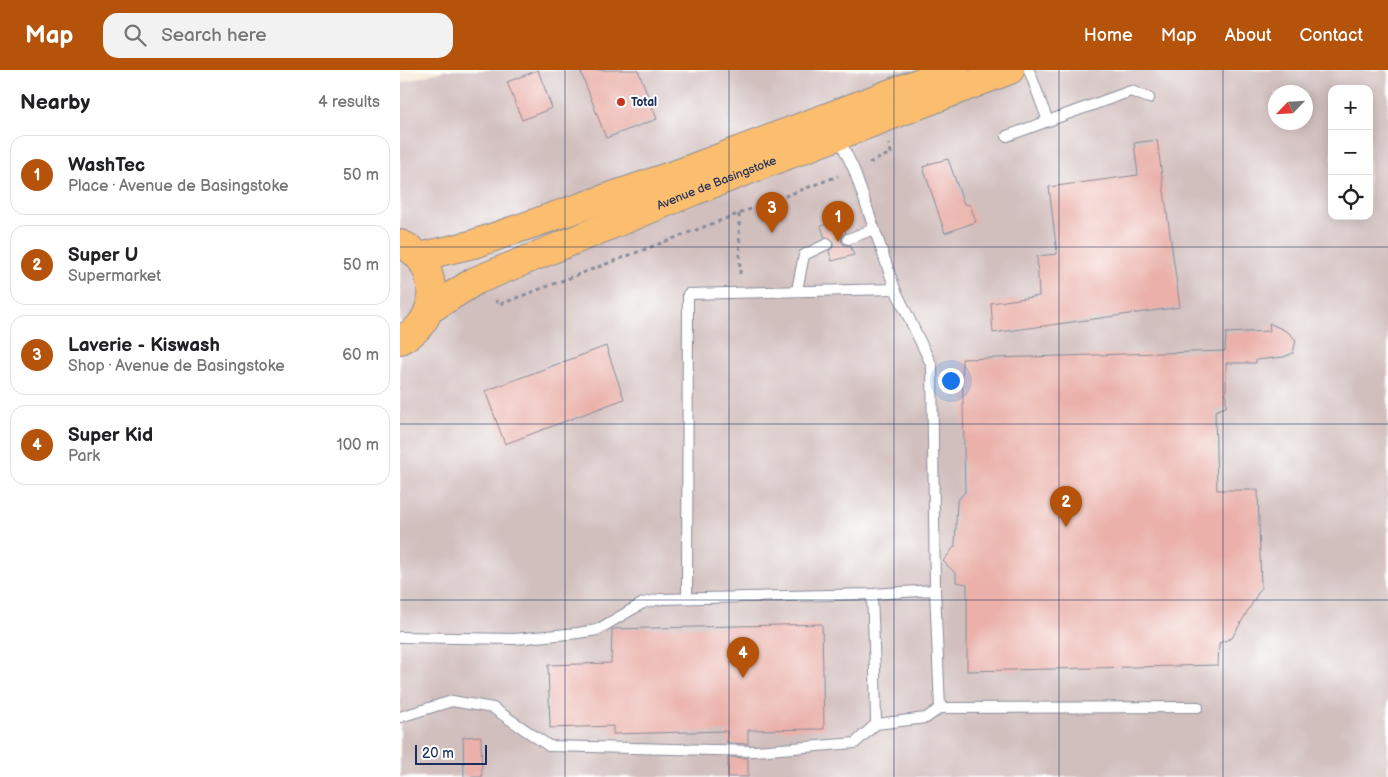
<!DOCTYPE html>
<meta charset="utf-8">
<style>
:root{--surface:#fff;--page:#f2f2f2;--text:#202124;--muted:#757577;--line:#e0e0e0;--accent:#b45309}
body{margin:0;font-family:"Balsamiq Sans",sans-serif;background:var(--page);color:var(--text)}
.controls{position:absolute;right:15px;top:15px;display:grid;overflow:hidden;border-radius:10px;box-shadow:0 2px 12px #0003}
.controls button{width:45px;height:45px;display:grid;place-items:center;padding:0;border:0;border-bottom:1px solid var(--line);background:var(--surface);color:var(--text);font:25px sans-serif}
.compass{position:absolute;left:868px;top:15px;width:45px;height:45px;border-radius:50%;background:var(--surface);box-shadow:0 2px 12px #0003;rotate:245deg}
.scale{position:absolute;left:15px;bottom:12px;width:72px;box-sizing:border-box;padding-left:5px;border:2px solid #1b2f5e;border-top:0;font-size:14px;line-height:18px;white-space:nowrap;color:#1b2f5e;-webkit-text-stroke:4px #fff;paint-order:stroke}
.you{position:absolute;left:550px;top:310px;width:18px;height:18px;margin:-12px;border:4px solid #fff;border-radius:50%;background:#1a73e8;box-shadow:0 0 0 8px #1a73e833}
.badge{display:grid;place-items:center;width:32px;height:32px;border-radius:50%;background:var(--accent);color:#fff;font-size:16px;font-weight:700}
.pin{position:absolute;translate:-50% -41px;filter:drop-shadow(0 1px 2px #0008)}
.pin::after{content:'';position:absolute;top:26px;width:18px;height:15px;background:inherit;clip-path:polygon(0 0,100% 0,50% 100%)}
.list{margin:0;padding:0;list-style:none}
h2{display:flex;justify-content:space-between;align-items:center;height:65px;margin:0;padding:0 20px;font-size:21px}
h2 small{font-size:16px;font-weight:400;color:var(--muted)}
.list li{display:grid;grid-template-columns:32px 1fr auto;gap:15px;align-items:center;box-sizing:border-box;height:80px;margin:0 10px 10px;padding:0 10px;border:1px solid var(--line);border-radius:15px}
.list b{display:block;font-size:19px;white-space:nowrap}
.list p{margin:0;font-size:16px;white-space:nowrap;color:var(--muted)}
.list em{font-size:16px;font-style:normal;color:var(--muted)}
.icon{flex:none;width:28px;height:28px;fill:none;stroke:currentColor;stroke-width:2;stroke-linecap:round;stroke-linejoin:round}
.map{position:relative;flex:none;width:988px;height:707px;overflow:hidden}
header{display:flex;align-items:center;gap:30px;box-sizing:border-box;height:70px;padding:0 25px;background:var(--accent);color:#fff}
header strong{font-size:24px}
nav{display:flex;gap:28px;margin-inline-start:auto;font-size:18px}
.search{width:350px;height:45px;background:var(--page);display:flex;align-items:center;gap:12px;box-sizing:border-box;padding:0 18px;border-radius:15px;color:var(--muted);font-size:19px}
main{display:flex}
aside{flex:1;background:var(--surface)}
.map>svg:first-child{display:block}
.industrial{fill:#d1bfbe;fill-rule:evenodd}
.building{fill:#eab0a9}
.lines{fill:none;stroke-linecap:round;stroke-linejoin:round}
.service-casing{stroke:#888c9a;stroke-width:12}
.primary-casing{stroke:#888c9a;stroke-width:30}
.path{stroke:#888c9a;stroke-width:3;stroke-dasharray:4 4;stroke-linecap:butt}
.service{stroke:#fff;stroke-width:10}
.primary{stroke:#fbbd6e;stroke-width:28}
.grid{fill:none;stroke:#1b2f5e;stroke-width:1;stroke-opacity:0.55}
.poi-dot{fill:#c8321e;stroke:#fff;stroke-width:2}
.labels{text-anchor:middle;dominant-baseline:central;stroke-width:4;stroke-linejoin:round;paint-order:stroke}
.poi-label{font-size:12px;font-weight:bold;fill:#1b2f5e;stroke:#fff;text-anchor:start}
.street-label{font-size:12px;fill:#1b2f5e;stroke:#fff}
</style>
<header>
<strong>Map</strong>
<div class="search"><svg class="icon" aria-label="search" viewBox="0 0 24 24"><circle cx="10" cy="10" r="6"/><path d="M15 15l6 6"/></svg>Search here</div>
<nav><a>Home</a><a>Map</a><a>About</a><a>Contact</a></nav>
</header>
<main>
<aside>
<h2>Nearby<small>4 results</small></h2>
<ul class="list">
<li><span class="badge">1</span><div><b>WashTec</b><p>Place · Avenue de Basingstoke</p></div><em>50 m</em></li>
<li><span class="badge">2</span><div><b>Super U</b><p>Supermarket</p></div><em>50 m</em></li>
<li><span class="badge">3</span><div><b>Laverie - Kiswash</b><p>Shop · Avenue de Basingstoke</p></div><em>60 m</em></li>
<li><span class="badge">4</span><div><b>Super Kid</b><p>Park</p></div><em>100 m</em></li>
</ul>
</aside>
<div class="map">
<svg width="988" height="707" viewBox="0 0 988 707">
<rect width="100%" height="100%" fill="#fff"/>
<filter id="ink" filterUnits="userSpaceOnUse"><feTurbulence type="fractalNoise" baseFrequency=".02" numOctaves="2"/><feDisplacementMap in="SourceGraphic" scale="10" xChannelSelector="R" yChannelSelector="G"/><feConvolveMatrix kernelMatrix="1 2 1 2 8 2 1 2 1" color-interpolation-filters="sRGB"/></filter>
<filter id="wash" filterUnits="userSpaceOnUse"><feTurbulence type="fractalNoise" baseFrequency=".0096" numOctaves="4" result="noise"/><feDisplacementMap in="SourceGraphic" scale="20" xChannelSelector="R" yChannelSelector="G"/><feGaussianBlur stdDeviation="1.12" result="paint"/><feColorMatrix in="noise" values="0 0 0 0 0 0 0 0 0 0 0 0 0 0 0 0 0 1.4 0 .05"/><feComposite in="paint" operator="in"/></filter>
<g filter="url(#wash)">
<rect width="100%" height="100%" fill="#f6ead6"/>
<!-- industrial -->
<path class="industrial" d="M46 0H988V707H0V13ZM932 19H969V146H932ZM876 22H906V52H876Z"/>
<g id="blocks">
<!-- building -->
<g class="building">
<path d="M138 0 152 38 122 50 107 12Z"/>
<path d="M180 0H238L257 49 206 68Z"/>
<path d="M757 70 780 237 593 263 591 233 639 226 637 186 657 184 649 117 738 105 734 73Z"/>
<path d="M548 89 564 134 570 135 576 152 545 163 523 97 529 95 528 94Z"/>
<path d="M441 149 446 163 442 165 441 171 444 175H450L454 185 432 191 429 181 433 177V172L430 168H425L421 156Z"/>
<path d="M869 253 888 262 896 270 893 283 884 287 856 290V293H826V337L815 341 817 420H858L861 518 832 568 819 573 818 595 567 601V514L556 512V504L543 491 555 476 557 431 565 422 562 289 825 281 826 263 870 261Z"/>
<path d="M206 276 224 329 105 374 85 321Z"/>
<path d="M422 554 424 659 348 660V674L327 673V661L213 664V656L150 658 148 595 211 593 212 559Z"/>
<path d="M81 666 82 707H64L63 667Z"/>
<path d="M328 687 348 688V707H328Z"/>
</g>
</g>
</g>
<g filter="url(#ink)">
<use href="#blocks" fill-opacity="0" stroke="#888c9a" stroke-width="1"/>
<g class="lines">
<!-- service casing -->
<g class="service-casing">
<g id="service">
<path d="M629 0 648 51 731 21 749 28"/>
<path d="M607 66 648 51"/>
<path d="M448 169 474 159"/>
<path d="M397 220 404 185 427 174"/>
<path d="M287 527 288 224 495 219 454 100 438 66"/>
<path d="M0 567 115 569 178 563 197 560 243 533 261 529 472 524 535 520 532 296 495 219"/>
<path d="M540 638 798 637"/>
<path d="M0 647 52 631 93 638 149 676 314 680 355 681 455 673 476 654 475 601 472 524"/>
<path d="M476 654 526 648 540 638 535 520"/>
</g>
</g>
<!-- primary casing -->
<g class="primary-casing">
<g id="primary">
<path d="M0 174C31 185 41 229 21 254 16 261 8 266 0 270"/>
<path d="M19 187 74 174 282 102 531 8 555 0"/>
<path id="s1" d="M29 240 75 211 294 121 610 0"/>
</g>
</g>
<!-- path -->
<g class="path">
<path d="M469 93 491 83 489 74"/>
<path d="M339 144 340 206"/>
<path d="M96 230 98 235 438 106"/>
</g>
<!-- service -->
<use href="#service" class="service"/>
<!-- primary -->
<use href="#primary" class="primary"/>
</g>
</g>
<!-- grid -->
<path class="grid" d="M165 0V707M329 0V707M494 0V707M659 0V707M823 0V707M0 177H988M0 354H988M0 530H988"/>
<!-- markers -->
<circle class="poi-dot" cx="221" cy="32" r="5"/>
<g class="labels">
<!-- poi labels -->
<g class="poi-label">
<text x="231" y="32">Total</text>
</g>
<!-- street labels -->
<g class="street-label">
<text stroke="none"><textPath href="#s1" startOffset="315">Avenue de Basingstoke</textPath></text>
</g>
</g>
</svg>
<div class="controls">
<button>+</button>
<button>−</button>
<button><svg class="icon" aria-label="locate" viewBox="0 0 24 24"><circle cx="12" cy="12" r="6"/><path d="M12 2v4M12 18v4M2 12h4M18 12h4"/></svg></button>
</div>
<svg class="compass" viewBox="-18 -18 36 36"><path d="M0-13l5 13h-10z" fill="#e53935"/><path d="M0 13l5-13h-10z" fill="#757577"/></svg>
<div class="scale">20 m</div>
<div class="you"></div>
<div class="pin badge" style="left:438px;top:172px">1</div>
<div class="pin badge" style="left:666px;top:457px">2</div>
<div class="pin badge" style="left:372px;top:163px">3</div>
<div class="pin badge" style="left:343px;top:608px">4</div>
</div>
</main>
